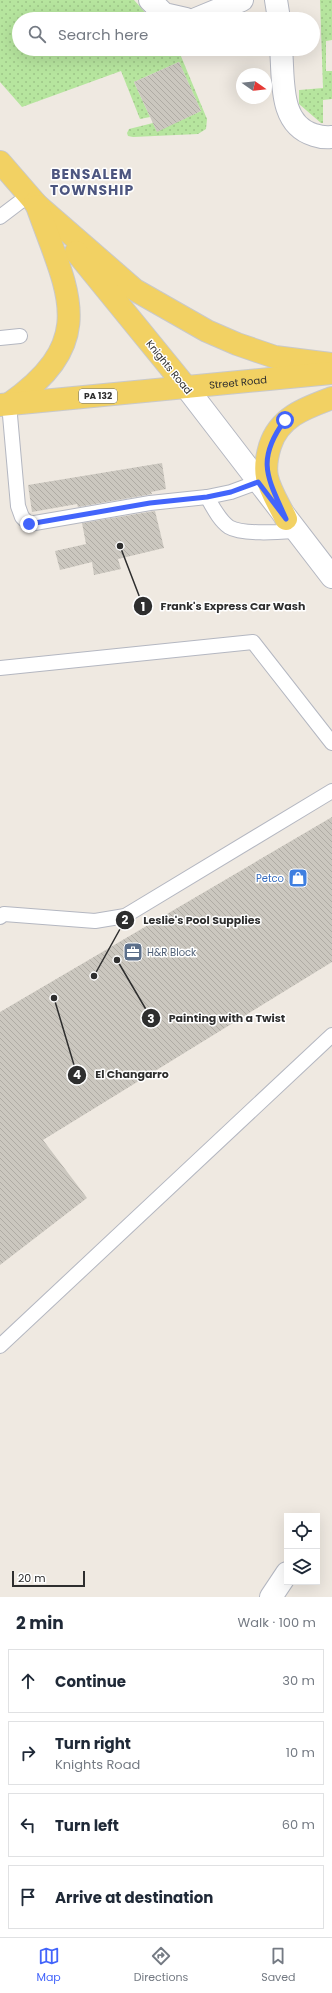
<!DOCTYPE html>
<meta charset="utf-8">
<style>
:root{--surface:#fff;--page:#f2f2f3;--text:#1f2937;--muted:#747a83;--line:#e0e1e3;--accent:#4264fb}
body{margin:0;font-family:Poppins,sans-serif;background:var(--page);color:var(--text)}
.controls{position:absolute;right:12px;bottom:12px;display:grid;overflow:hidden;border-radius:0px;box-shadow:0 4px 16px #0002}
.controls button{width:36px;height:36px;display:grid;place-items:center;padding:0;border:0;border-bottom:1px solid var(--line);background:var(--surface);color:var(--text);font:20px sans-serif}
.compass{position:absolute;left:236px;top:68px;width:36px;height:36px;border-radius:50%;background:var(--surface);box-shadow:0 4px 16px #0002;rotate:104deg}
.scale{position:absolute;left:12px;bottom:10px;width:73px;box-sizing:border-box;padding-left:4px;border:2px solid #2e2e2e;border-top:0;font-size:11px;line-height:14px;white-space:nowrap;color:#2e2e2e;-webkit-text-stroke:3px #fff;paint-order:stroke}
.stop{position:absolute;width:12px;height:12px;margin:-9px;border:3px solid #4264fb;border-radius:50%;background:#fff}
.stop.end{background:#4264fb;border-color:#fff;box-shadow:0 1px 4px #0008}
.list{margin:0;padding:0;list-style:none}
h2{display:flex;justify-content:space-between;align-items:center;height:52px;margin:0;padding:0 16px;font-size:17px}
h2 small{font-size:13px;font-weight:400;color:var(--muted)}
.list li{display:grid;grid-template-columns:26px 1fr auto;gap:12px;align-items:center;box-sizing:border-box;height:64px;margin:0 8px 8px;padding:0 8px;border:1px solid var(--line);border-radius:0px}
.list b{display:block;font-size:15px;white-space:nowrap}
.list p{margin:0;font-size:13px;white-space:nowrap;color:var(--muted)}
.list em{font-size:13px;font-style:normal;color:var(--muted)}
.icon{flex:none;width:22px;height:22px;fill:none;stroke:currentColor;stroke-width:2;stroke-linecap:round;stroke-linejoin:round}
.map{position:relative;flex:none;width:332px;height:1597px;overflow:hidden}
.search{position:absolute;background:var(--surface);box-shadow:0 4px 16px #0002;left:12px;right:12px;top:12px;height:44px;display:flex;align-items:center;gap:10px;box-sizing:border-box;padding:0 14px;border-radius:22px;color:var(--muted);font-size:15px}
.sheet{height:340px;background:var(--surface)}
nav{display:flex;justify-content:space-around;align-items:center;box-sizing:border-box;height:56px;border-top:1px solid var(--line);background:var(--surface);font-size:11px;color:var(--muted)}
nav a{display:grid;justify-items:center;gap:2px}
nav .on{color:var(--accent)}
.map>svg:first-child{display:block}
.grass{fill:url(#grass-dots)}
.building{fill:url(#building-back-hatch)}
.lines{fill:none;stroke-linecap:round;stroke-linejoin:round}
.service-casing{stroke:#b4b7c1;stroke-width:16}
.minor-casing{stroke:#b4b7c1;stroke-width:24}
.secondary-casing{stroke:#b4b7c1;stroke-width:24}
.primary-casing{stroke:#c9c9c9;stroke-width:24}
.service{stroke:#fff;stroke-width:14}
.minor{stroke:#fff;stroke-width:22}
.secondary{stroke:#fff;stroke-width:22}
.primary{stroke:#f2d163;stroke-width:22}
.route{stroke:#4264fb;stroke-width:5}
.labels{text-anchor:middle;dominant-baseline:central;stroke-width:3;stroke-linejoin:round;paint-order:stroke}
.shield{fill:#fff;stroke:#6d6d6d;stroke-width:1}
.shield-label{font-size:9px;font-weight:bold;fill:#2e2e2e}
.street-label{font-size:10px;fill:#2e2e2e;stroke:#fff}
.shop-label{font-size:10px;fill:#366cbe;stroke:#fff;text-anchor:end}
.service-label{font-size:10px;fill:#4e5e75;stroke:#fff;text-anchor:start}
.district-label{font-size:14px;font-weight:bold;letter-spacing:1px;fill:#4d5680;stroke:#fff}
.leader{fill:none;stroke:#2e2e2e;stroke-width:1.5}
.callout-dot{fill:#2e2e2e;stroke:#fff;stroke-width:1.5}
.mark-label{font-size:12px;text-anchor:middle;font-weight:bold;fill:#fff}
.callout-label{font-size:11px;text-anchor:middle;font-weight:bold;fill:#2e2e2e;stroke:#fff;stroke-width:3;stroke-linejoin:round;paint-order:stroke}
</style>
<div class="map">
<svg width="332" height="1597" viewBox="0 0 332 1597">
<defs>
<pattern id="grass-dots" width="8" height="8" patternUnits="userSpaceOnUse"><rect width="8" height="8" fill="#b6e59e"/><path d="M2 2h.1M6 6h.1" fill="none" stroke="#9dc588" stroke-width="1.8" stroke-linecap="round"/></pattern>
<pattern id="building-back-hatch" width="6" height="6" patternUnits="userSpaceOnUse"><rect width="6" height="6" fill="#cbc7bf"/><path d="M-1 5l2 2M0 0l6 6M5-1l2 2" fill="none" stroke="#afaba4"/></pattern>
</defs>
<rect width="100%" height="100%" fill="#efe9e1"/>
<!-- grass -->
<g class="grass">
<path d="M0 0H134L151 19H19V49H178L207 119 206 129 198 134 133 137 128 136 127 133 129 129 153 123 157 131 201 111 179 62 134 82 150 117 140 119 121 71 22 107 0 82Z"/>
<path d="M320 0H332V40L326 41V71H332V99L323 100V123H321L299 104V90L323 88Z"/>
</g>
<!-- building -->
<g class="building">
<path d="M179 62 201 111 157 132 134 82Z"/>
<path d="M162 463 166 489 151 492 152 494 78 507 77 504 32 512 28 485Z"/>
<path d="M155 511 164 548 118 559 121 569 94 575 92 562 60 570 55 551 86 544 82 523Z"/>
<path d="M332 817V962L43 1140 87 1198 0 1265V1012Z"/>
</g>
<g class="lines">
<!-- service casing -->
<g class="service-casing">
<g id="service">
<path d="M0 217 29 195"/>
<path d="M0 338 20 336"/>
<path d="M9 404 18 506 22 517 29 524 150 503 207 497 231 492 258 482"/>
<path d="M207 497C213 507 219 520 229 527 242 535 281 532 296 531"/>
<path d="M0 668 253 642 332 743"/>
<path d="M0 917 4 914 95 921 125 916 332 791"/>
<path d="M0 1346 332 1035"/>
</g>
</g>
<!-- minor casing -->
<g class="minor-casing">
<g id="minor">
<path d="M150 0 164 14 186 19"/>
<path d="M276 0 279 19"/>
<path d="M196 19 242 0"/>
<path d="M281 49C284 79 278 124 314 135 320 137 325 138 332 137"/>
<path d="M271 1597 287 1573"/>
</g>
</g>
<!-- secondary casing -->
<g class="secondary-casing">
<path id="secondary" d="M186 387 332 577"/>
</g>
<!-- primary casing -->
<g class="primary-casing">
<g id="primary">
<path d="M0 162 45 214"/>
<path d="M35 203 135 290 207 331 237 344 275 357 332 364"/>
<path d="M76 252 186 387"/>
<path d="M9 404C100 340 68 293 37 206"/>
<path id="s1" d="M0 405 331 373"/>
<path d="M286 519C280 506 270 491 267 477 265 467 267 456 270 446 279 417 305 408 332 398"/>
</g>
</g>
<!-- service -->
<use href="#service" class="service"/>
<!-- minor -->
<use href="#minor" class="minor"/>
<!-- secondary -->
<use href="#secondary" class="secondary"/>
<!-- primary -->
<use href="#primary" class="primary"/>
</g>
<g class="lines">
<!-- route -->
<path class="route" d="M29 524 150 503 207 497 231 492 258 482 286 519C268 478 255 461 285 420"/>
</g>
<!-- icons -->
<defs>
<g id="shop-square" transform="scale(1)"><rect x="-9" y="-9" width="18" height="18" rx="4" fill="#3f7fe0" stroke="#fff"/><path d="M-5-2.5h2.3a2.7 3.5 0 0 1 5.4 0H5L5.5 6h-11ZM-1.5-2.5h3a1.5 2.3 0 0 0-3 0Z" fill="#fff"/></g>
<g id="office-square" transform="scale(1)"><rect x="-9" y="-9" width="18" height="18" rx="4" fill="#5c6f8a" stroke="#fff"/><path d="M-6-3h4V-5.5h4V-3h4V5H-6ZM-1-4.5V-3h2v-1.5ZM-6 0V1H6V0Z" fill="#fff"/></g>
</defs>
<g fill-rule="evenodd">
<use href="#shop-square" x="298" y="878"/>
<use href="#office-square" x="133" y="952"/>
</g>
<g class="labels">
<!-- shield labels -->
<rect class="shield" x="79" y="389" width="38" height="14" rx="3"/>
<g class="shield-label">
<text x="98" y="396">PA 132</text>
</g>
<!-- street labels -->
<g class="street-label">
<text transform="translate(169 367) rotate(51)">Knights Road</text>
<text stroke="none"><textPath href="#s1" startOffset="239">Street Road</textPath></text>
</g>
<!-- shop labels -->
<g class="shop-label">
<text x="284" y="878">Petco</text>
</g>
<!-- service labels -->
<g class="service-label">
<text x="147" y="952">H&amp;R Block</text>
</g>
<!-- district labels -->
<g class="district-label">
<text x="92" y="174">BENSALEM<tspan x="92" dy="16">TOWNSHIP</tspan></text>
</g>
</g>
<!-- callouts -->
<path class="leader" d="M120 546L143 606M94 976L125 920M117 960L151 1018M54 998L77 1075"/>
<g class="callout-dot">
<circle cx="120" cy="546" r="4"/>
<circle cx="94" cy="976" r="4"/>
<circle cx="117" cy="960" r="4"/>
<circle cx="54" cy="998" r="4"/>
<circle cx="143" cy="606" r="10"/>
<circle cx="125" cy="920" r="10"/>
<circle cx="151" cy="1018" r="10"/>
<circle cx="77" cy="1075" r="10"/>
</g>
<g class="mark-label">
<text x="143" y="611">1</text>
<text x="125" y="924">2</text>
<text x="151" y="1023">3</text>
<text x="77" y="1079">4</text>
</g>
<g class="callout-label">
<text x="233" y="610">Frank's Express Car Wash</text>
<text x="202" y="924">Leslie's Pool Supplies</text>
<text x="227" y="1022">Painting with a Twist</text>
<text x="132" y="1078">El Changarro</text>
</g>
</svg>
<div class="controls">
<button><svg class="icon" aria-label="locate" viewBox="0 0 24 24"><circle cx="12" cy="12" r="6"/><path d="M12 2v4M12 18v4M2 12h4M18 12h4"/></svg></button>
<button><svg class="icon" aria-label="layers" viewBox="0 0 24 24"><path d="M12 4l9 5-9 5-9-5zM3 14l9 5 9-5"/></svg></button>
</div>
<svg class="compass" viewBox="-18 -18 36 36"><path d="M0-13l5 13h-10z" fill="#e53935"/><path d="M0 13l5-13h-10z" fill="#747a83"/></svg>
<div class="scale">20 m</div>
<div class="stop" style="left:285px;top:420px"></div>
<div class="stop end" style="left:29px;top:524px"></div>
<div class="search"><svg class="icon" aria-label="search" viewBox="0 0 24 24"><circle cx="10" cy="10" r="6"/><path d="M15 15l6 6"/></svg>Search here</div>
</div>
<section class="sheet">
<h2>2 min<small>Walk · 100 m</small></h2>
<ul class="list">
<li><svg class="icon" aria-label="ahead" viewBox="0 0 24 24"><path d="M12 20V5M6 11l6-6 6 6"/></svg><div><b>Continue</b></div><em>30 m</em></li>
<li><svg class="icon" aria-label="right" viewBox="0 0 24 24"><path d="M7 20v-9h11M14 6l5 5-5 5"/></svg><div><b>Turn right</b><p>Knights Road</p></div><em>10 m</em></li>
<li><svg class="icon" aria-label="left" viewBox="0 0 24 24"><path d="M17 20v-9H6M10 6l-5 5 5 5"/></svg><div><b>Turn left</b></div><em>60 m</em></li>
<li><svg class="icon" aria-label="arrive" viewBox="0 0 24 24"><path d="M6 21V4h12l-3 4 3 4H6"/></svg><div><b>Arrive at destination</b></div></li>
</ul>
</section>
<nav>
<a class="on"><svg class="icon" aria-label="map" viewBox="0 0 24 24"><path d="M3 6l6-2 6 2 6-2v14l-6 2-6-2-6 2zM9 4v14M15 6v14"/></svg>Map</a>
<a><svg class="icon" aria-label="directions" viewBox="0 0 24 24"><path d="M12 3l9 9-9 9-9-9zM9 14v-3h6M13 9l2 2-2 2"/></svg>Directions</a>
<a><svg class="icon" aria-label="saved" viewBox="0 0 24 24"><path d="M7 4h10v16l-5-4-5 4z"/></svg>Saved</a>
</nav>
